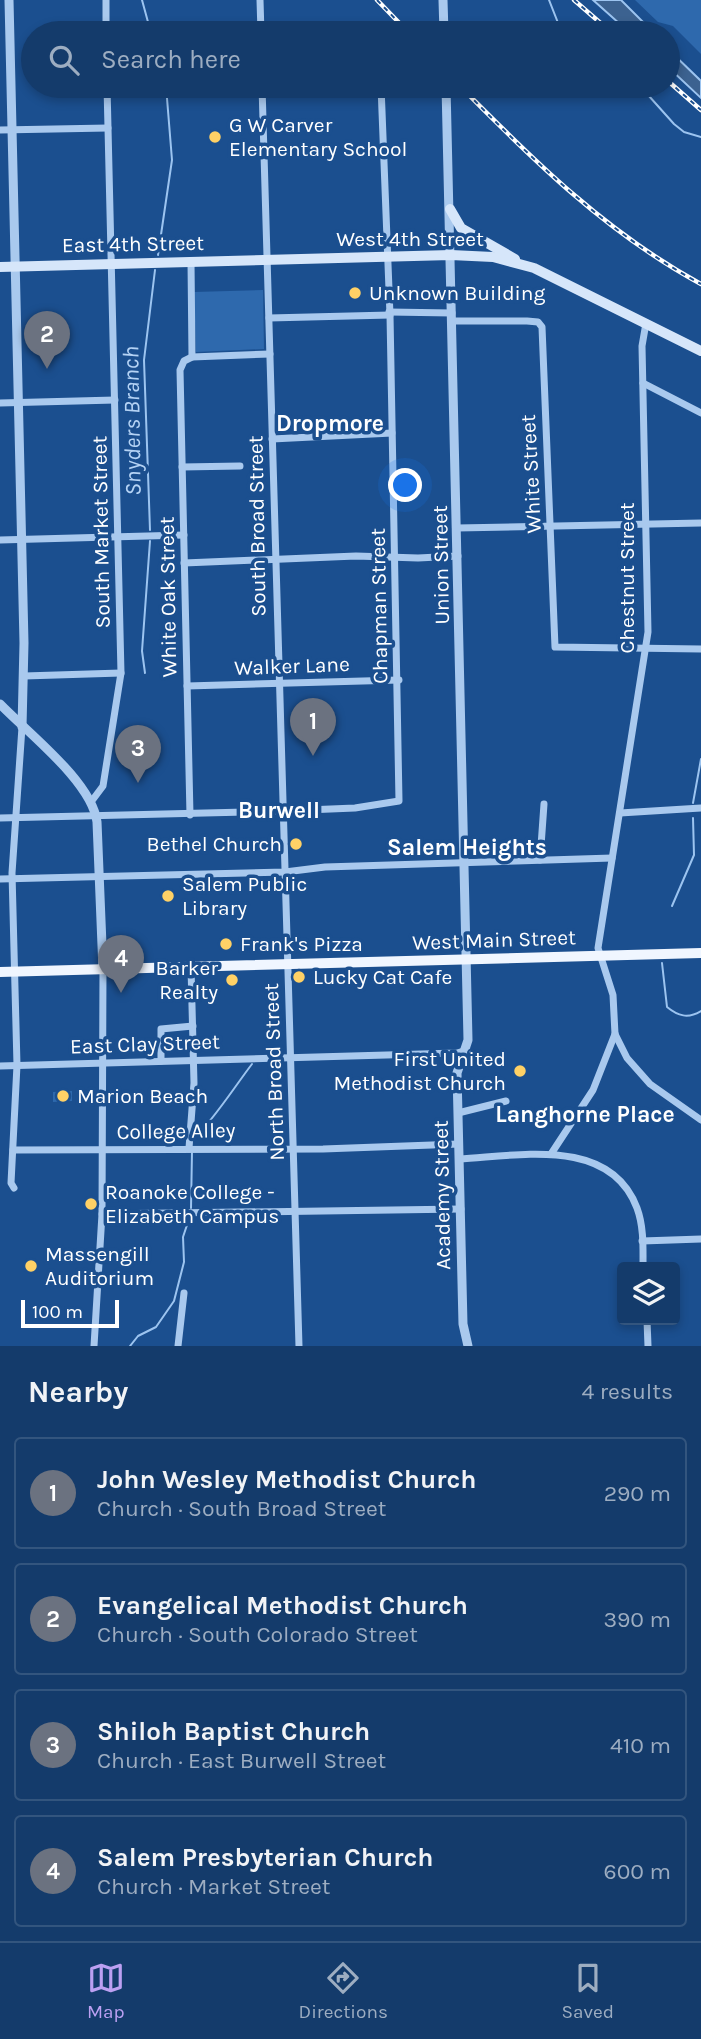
<!DOCTYPE html>
<meta charset="utf-8">
<style>
:root{--surface:#143b6b;--page:#214673;--text:#f1f3f6;--muted:#9dadc1;--line:#33557e;--accent:#bca0f2}
body{margin:0;font-family:Karla,sans-serif;background:var(--page);color:var(--text)}
.controls{position:absolute;right:21px;bottom:21px;display:grid;overflow:hidden;border-radius:7px;box-shadow:0 4px 10px #0003}
.controls button{width:63px;height:63px;display:grid;place-items:center;padding:0;border:0;border-bottom:2px solid var(--line);background:var(--surface);color:var(--text);font:35px sans-serif}
.scale{position:absolute;left:21px;bottom:18px;width:98px;box-sizing:border-box;padding-left:7px;border:4px solid #fff;border-top:0;font-size:19px;line-height:24px;white-space:nowrap;color:#fff;-webkit-text-stroke:5px #1b4f8f;paint-order:stroke}
.you{position:absolute;left:406px;top:486px;width:24px;height:24px;margin:-18px;border:5px solid #fff;border-radius:50%;background:#1a73e8;box-shadow:0 0 0 10px #1a73e833}
.badge{display:grid;place-items:center;width:46px;height:46px;border-radius:50%;background:var(--accent);color:#fff;font-size:23px;font-weight:700}
.pin{position:absolute;translate:-50% -58px;filter:drop-shadow(0 2px 4px #0008)}
.pin::after{content:'';position:absolute;top:37px;width:24px;height:21px;background:inherit;clip-path:polygon(0 0,100% 0,50% 100%)}
.list{margin:0;padding:0;list-style:none}
h2{display:flex;justify-content:space-between;align-items:center;height:91px;margin:0;padding:0 28px;font-size:30px}
h2 small{font-size:23px;font-weight:400;color:var(--muted)}
.list li{display:grid;grid-template-columns:46px 1fr auto;gap:21px;align-items:center;box-sizing:border-box;height:112px;margin:0 14px 14px;padding:0 14px;border:2px solid var(--line);border-radius:7px}
.list b{display:block;font-size:26px;white-space:nowrap}
.list p{margin:0;font-size:23px;white-space:nowrap;color:var(--muted)}
.list em{font-size:23px;font-style:normal;color:var(--muted)}
.icon{flex:none;width:38px;height:38px;fill:none;stroke:currentColor;stroke-width:2;stroke-linecap:round;stroke-linejoin:round}
.map{position:relative;flex:none;width:701px;height:1346px;overflow:hidden}
.search{position:absolute;background:var(--surface);box-shadow:0 4px 10px #0003;left:21px;right:21px;top:21px;height:77px;display:flex;align-items:center;gap:18px;box-sizing:border-box;padding:0 24px;border-radius:38px;color:var(--muted);font-size:26px}
.sheet{height:595px;background:var(--surface)}
nav{display:flex;justify-content:space-around;align-items:center;box-sizing:border-box;height:98px;border-top:2px solid var(--line);background:var(--surface);font-size:19px;color:var(--muted)}
nav a{display:grid;justify-items:center;gap:4px}
nav .on{color:var(--accent)}
.map>svg:first-child{display:block}
.green{fill:#2e69ad}
.water{fill:#3c6290;stroke:#9cc4f0;stroke-width:2}
.lines{fill:none;stroke-linecap:round;stroke-linejoin:round}
.stream{stroke:#9cc4f0;stroke-width:2}
.minor{stroke:#a9c9ee;stroke-width:7}
.tertiary{stroke:#a9c9ee;stroke-width:9}
.secondary{stroke:#d6e6fa;stroke-width:10}
.primary{stroke:#f0f6ff;stroke-width:10}
.rail-casing{stroke:#fff;stroke-width:4.5}
.rail{stroke:#1b4f8f;stroke-width:2;stroke-dasharray:5;stroke-linecap:butt}
.poi-dot{fill:#ffd166;stroke:#1b4f8f;stroke-width:2.5}
.labels{text-anchor:middle;dominant-baseline:central;stroke-width:7;stroke-linejoin:round;paint-order:stroke}
.poi-label{font-size:21px;fill:#fff;stroke:#1b4f8f;text-anchor:start}
.street-label{font-size:21px;fill:#fff;stroke:#1b4f8f}
.water-label{font-size:23px;font-style:italic;fill:#b5d3f5;stroke:#1b4f8f}
.neighbourhood-label{font-size:23px;font-weight:bold;fill:#fff;stroke:#1b4f8f}
</style>
<div class="map">
<svg width="701" height="1346" viewBox="0 0 701 1346">
<rect width="100%" height="100%" fill="#1b4f8f"/>
<!-- green -->
<g class="green">
<path d="M635 0H701V54L673 26 658 22Z"/>
<path d="M263 290 264 349 196 352 194 292Z"/>
<path d="M72 1091V1101L53 1102V1092Z"/>
</g>
<!-- water -->
<g class="water">
<path d="M593 0H621L654 33H630Z"/>
<path d="M668 49 701 81V98L668 67Z"/>
</g>
<g class="lines">
<!-- stream -->
<g class="stream">
<path d="M142 0 151 33"/>
<path d="M549 0 562 33"/>
<path d="M640 86 674 124 684 132 701 137"/>
<path d="M158 255 172 160 166 86"/>
<path d="M150 530 144 360 155 270"/>
<path d="M145 673 142 651 150 541"/>
<path d="M693 803 701 759"/>
<path d="M672 906 694 855 693 818"/>
<path d="M662 963 667 1007C678 1016 688 1019 701 1011"/>
<path d="M193 1140C215 1118 233 1089 252 1064"/>
<path d="M191 1208 192 1151"/>
<path d="M130 1346 138 1336 156 1327 174 1301 184 1262 183 1237 190 1216"/>
</g>
<!-- minor -->
<g class="minor">
<path d="M106 0V33"/>
<path d="M260 0 261 33"/>
<path d="M262 86 299 1346"/>
<path d="M432 86 446 94"/>
<path d="M0 130 108 128"/>
<path d="M191 262 192 357"/>
<path d="M389 312 452 313"/>
<path d="M269 318 390 315"/>
<path d="M452 321H527L538 322 542 327 555 647 701 649"/>
<path d="M646 323 642 346 648 632 598 948 613 995 615 1034 627 1058 650 1084 701 1120"/>
<path d="M643 383 701 413"/>
<path d="M0 403 115 400"/>
<path d="M272 439 392 433"/>
<path d="M182 467 240 466"/>
<path d="M457 528 701 523"/>
<path d="M0 540 184 535"/>
<path d="M184 563 356 556 418 558 458 556"/>
<path d="M24 676 121 673"/>
<path d="M187 686 399 680"/>
<path d="M91 802 103 786 121 673 107 86"/>
<path d="M620 813 701 808"/>
<path d="M190 815 180 370 184 361 192 357 270 354"/>
<path d="M0 818 282 811 355 808 399 801 390 315 381 86"/>
<path d="M540 860 544 804"/>
<path d="M0 879 285 872 325 867 612 858"/>
<path d="M161 1061V1029L193 1026"/>
<path d="M0 1066 457 1053 467 1050"/>
<path d="M458 1113 506 1101"/>
<path d="M189 1148 194 1083 191 967"/>
<path d="M13 1150 323 1149 459 1144"/>
<path d="M551 1154 593 1090 615 1034"/>
<path d="M459 1159C518 1156 610 1136 637 1208 644 1227 643 1248 643 1267"/>
<path d="M14 1188 11 1183 17 1065 12 873 22 727"/>
<path d="M102 1214 461 1209"/>
<path d="M642 1241 701 1239"/>
<path d="M647 1320 648 1346"/>
<path d="M94 1346 102 1214 103 970"/>
<path d="M178 1346 184 1293"/>
</g>
<!-- tertiary -->
<g class="tertiary">
<path d="M9 0 24 643 22 727"/>
<path d="M443 0 444 33"/>
<path d="M446 86 468 1040 457 1073 463 1324 468 1346"/>
<path d="M0 704C28 733 92 782 97 822L103 970"/>
</g>
<!-- secondary -->
<g class="secondary">
<path d="M450 209 461 228 515 259"/>
<path d="M0 267 451 255 493 257 534 268 701 351"/>
</g>
<!-- primary -->
<path class="primary" d="M0 972 701 953"/>
<!-- rail casing -->
<g class="rail-casing">
<g id="rail">
<path d="M377 0 409 33"/>
<path d="M574 0 612 33"/>
<path d="M668 81 701 110"/>
<path d="M460 86C534 161 607 233 701 284"/>
</g>
</g>
<!-- rail -->
<use href="#rail" class="rail"/>
</g>
<!-- markers -->
<g class="poi-dot">
<circle cx="215" cy="137" r="7"/>
<circle cx="355" cy="293" r="7"/>
<circle cx="296" cy="844" r="7"/>
<circle cx="168" cy="896" r="7"/>
<circle cx="226" cy="944" r="7"/>
<circle cx="299" cy="977" r="7"/>
<circle cx="232" cy="980" r="7"/>
<circle cx="520" cy="1071" r="7"/>
<circle cx="63" cy="1096" r="7"/>
<circle cx="91" cy="1204" r="7"/>
<circle cx="31" cy="1266" r="7"/>
</g>
<g class="labels">
<!-- poi labels -->
<g class="poi-label">
<text x="229" y="125">G W Carver<tspan x="229" dy="24">Elementary School</tspan></text>
<text x="369" y="293">Unknown Building</text>
<text x="282" y="844" text-anchor="end">Bethel Church</text>
<text x="182" y="884">Salem Public<tspan x="182" dy="24">Library</tspan></text>
<text x="240" y="944">Frank's Pizza</text>
<text x="218" y="968" text-anchor="end">Barker<tspan x="218" dy="24">Realty</tspan></text>
<text x="313" y="977">Lucky Cat Cafe</text>
<text x="506" y="1059" text-anchor="end">First United<tspan x="506" dy="24">Methodist Church</tspan></text>
<text x="77" y="1096">Marion Beach</text>
<text x="105" y="1192">Roanoke College -<tspan x="105" dy="24">Elizabeth Campus</tspan></text>
<text x="45" y="1254">Massengill<tspan x="45" dy="24">Auditorium</tspan></text>
</g>
<!-- street labels -->
<g class="street-label">
<text x="410" y="239">West 4th Street</text>
<text transform="translate(133 244) rotate(-1)">East 4th Street</text>
<text transform="translate(531 474) rotate(-93)">White Street</text>
<text transform="translate(257 526) rotate(-91)">South Broad Street</text>
<text transform="translate(101 532) rotate(-91)">South Market Street</text>
<text transform="translate(441 565) rotate(-91)">Union Street</text>
<text transform="translate(627 578) rotate(-90)">Chestnut Street</text>
<text transform="translate(168 597) rotate(-91)">White Oak Street</text>
<text transform="translate(379 606) rotate(-91)">Chapman Street</text>
<text transform="translate(292 666) rotate(-2)">Walker Lane</text>
<text transform="translate(494 940) rotate(-2)">West Main Street</text>
<text transform="translate(145 1044) rotate(-2)">East Clay Street</text>
<text transform="translate(274 1072) rotate(-92)">North Broad Street</text>
<text transform="translate(176 1131) rotate(-1)">College Alley</text>
<text transform="translate(442 1195) rotate(-91)">Academy Street</text>
</g>
<!-- water labels -->
<g class="water-label">
<text transform="translate(132 421) rotate(-91)">Snyders Branch</text>
</g>
<!-- neighbourhood labels -->
<g class="neighbourhood-label">
<text x="330" y="423">Dropmore</text>
<text x="279" y="810">Burwell</text>
<text x="467" y="847">Salem Heights</text>
<text x="585" y="1114">Langhorne Place</text>
</g>
</g>
</svg>
<div class="controls">
<button><svg class="icon" aria-label="layers" viewBox="0 0 24 24"><path d="M12 4l9 5-9 5-9-5zM3 14l9 5 9-5"/></svg></button>
</div>
<div class="scale">100 m</div>
<div class="you"></div>
<div class="pin badge" style="left:313px;top:756px;background:#6b7280">1</div>
<div class="pin badge" style="left:47px;top:369px;background:#6b7280">2</div>
<div class="pin badge" style="left:138px;top:783px;background:#6b7280">3</div>
<div class="pin badge" style="left:121px;top:993px;background:#6b7280">4</div>
<div class="search"><svg class="icon" aria-label="search" viewBox="0 0 24 24"><circle cx="10" cy="10" r="6"/><path d="M15 15l6 6"/></svg>Search here</div>
</div>
<section class="sheet">
<h2>Nearby<small>4 results</small></h2>
<ul class="list">
<li><span class="badge" style="background:#6b7280">1</span><div><b>John Wesley Methodist Church</b><p>Church · South Broad Street</p></div><em>290 m</em></li>
<li><span class="badge" style="background:#6b7280">2</span><div><b>Evangelical Methodist Church</b><p>Church · South Colorado Street</p></div><em>390 m</em></li>
<li><span class="badge" style="background:#6b7280">3</span><div><b>Shiloh Baptist Church</b><p>Church · East Burwell Street</p></div><em>410 m</em></li>
<li><span class="badge" style="background:#6b7280">4</span><div><b>Salem Presbyterian Church</b><p>Church · Market Street</p></div><em>600 m</em></li>
</ul>
</section>
<nav>
<a class="on"><svg class="icon" aria-label="map" viewBox="0 0 24 24"><path d="M3 6l6-2 6 2 6-2v14l-6 2-6-2-6 2zM9 4v14M15 6v14"/></svg>Map</a>
<a><svg class="icon" aria-label="directions" viewBox="0 0 24 24"><path d="M12 3l9 9-9 9-9-9zM9 14v-3h6M13 9l2 2-2 2"/></svg>Directions</a>
<a><svg class="icon" aria-label="saved" viewBox="0 0 24 24"><path d="M7 4h10v16l-5-4-5 4z"/></svg>Saved</a>
</nav>
